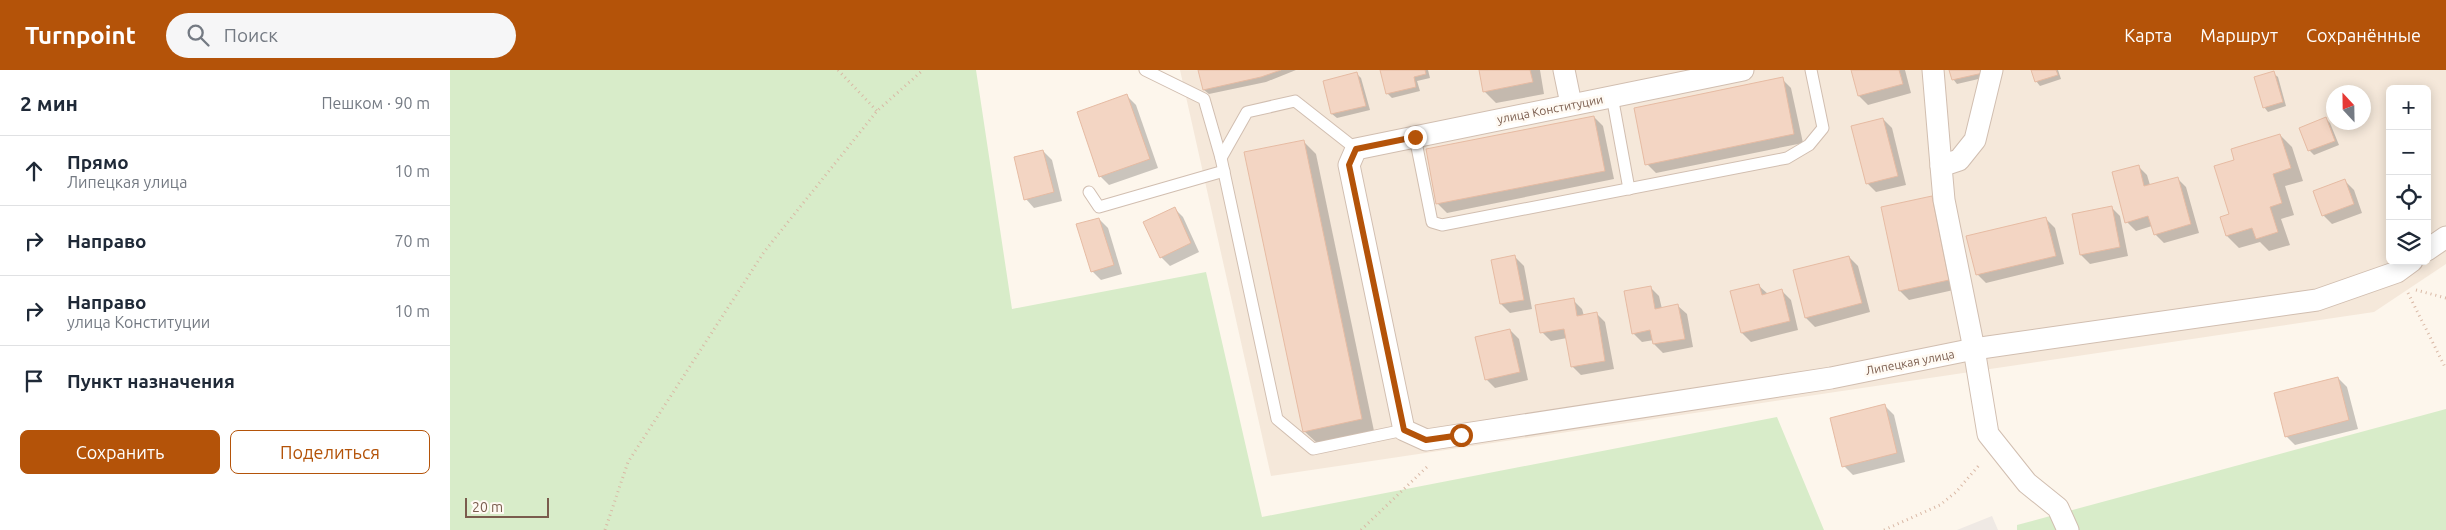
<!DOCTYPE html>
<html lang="ru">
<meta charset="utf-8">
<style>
:root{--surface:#fff;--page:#f6f6f7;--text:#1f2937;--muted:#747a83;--line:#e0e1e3;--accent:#b45309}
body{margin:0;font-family:Ubuntu,sans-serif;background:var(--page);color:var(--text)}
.controls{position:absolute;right:15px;top:15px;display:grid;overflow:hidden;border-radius:8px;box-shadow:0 2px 12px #0003}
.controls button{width:45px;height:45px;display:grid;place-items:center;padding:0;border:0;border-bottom:1px solid var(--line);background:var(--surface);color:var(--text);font:25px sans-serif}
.compass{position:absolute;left:1876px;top:15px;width:45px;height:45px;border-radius:50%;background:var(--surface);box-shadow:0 2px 12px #0003;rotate:338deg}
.scale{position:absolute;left:15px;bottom:12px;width:84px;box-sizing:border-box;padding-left:5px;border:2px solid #7a5c4d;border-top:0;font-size:14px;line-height:18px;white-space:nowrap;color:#7a5c4d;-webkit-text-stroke:4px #fffaf3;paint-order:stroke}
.stop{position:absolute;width:15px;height:15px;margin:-11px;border:4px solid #b45309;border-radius:50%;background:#fff}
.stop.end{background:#b45309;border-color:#fff;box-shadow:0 1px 5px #0008}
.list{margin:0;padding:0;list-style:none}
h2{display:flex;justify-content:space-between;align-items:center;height:65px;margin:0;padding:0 20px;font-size:21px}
h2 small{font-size:16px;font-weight:400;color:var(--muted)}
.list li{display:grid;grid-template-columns:32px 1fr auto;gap:15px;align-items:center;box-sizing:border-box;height:70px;padding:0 20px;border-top:1px solid var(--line)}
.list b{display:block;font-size:19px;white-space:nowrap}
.list p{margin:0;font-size:16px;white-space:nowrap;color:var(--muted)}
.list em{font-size:16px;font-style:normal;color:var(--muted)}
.actions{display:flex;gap:10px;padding:15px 20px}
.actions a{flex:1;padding:11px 0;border:1px solid var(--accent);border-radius:8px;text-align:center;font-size:18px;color:var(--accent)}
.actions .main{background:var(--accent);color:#fff}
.icon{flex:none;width:28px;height:28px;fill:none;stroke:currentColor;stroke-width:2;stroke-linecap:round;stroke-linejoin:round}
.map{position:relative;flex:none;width:1996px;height:460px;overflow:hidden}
header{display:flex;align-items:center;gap:30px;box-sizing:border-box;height:70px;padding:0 25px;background:var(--accent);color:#fff}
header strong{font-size:24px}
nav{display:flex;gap:28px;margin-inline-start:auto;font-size:18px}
.search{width:350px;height:45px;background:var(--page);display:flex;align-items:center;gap:12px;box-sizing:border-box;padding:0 18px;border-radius:28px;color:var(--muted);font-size:19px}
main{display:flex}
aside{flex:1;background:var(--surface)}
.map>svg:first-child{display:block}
.residential{fill:#f5e8da;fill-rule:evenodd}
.industrial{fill:#efe9e4}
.green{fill:#d8ecc9}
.shadow{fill:#0003}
.building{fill:#f3d5c3;stroke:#e6bba3}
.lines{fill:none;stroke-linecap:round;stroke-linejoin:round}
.service-casing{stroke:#d1beb0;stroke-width:13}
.minor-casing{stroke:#d1beb0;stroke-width:23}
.path{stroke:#d9b8a5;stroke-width:3;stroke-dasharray:1 4;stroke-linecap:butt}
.service{stroke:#fff;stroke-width:11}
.minor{stroke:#fff;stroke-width:21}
.route{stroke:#b45309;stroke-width:6}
.labels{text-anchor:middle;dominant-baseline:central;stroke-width:5;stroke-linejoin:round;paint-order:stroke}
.street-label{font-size:12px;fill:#7a5c4d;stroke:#fffaf3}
</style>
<header>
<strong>Turnpoint</strong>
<div class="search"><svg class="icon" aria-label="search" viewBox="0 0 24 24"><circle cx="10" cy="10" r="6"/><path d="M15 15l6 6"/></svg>Поиск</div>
<nav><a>Карта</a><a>Маршрут</a><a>Сохранённые</a></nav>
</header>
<main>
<aside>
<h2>2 мин<small>Пешком · 90 m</small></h2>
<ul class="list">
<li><svg class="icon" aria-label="ahead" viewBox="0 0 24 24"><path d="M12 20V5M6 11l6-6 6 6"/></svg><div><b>Прямо</b><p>Липецкая улица</p></div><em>10 m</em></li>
<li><svg class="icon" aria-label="right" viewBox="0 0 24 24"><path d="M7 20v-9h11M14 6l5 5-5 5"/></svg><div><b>Направо</b></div><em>70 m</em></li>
<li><svg class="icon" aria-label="right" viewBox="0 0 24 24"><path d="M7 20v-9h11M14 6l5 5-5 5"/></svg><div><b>Направо</b><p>улица Конституции</p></div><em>10 m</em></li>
<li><svg class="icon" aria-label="arrive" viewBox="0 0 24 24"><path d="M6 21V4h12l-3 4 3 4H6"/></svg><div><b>Пункт назначения</b></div></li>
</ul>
<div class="actions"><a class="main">Сохранить</a><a>Поделиться</a></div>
</aside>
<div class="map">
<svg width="1996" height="460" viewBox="0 0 1996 460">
<rect width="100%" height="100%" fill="#fdf6ec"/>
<!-- residential -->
<path class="residential" d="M730 0H1996V194L1924 242 821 406ZM1940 19H1977V191H1940ZM1884 22H1914V52H1884Z"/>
<!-- industrial -->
<path class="industrial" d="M1542 446 1548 460H1507Z"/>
<!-- green -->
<g class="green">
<path d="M0 0H526L562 239 756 202 812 447 1327 347 1374 460H0Z"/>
<path d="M1996 339V460H1567V455Z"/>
</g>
<!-- shadow -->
<g class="shadow">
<path d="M750 0H846L816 12 759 24 754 20Z"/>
<path d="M932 0H978L980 8 967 11 970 21 942 28 937 23Z"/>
<path d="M1030 0H1090L1094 24 1046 33 1034 21Z"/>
<path d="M1402 0H1455L1461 23 1418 35 1409 26Z"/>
<path d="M1501 0H1536L1537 7 1507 14 1503 9Z"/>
<path d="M1582 0H1608L1611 9 1590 16 1586 11Z"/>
<path d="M1823 3 1828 7 1836 36 1818 42 1814 37Z"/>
<path d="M907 4 911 8 920 40 887 48 882 44 874 12Z"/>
<path d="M1332 9 1341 18 1353 73 1206 103 1197 94Z"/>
<path d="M677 26 686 35 708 98 659 115 650 106Z"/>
<path d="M1144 47 1153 56 1164 109 997 143 988 134Z"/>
<path d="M1433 49 1442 58 1456 115 1426 122 1417 113Z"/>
<path d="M1876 49 1880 53 1889 75 1864 85 1859 80Z"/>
<path d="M1830 65 1842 77 1853 111 1835 116 1844 145 1831 149 1840 175 1819 181 1810 172 1789 178 1777 166 1771 148 1781 144 1786 91Z"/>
<path d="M853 71 866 84 924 361 867 373 854 361Z"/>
<path d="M593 81 602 90 612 131 584 138 576 129Z"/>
<path d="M1688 96 1697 105 1700 115 1727 108 1736 117 1749 163 1714 173 1705 164 1702 156 1686 161 1677 152Z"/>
<path d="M1895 111 1904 120 1912 143 1882 154 1873 145Z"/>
<path d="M1481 128 1490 137 1508 219 1459 230 1450 221Z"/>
<path d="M1661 137 1670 146 1678 186 1640 194 1631 185Z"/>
<path d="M724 138 733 147 749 182 720 196 711 187Z"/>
<path d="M649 149 658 158 672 204 651 210 642 201Z"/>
<path d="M1596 149 1605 158 1614 194 1536 213 1527 204Z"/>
<path d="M1065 187 1074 196 1082 239 1060 243 1051 234Z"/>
<path d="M1399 187 1408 196 1420 242 1365 257 1356 248Z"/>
<path d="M1308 215 1318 224 1332 221 1341 230 1348 260 1301 272 1292 263Z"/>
<path d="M1200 217 1209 226 1212 239 1228 236 1237 244 1243 277 1213 283 1204 274V270L1192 272 1183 263Z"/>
<path d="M1123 230 1132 239 1134 246 1146 243 1155 252 1164 299 1131 305 1122 296 1117 268 1101 271 1092 262Z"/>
<path d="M1060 260 1069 269 1078 310 1045 318 1036 309Z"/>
<path d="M1888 308 1897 317 1908 359 1845 375 1836 366Z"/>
<path d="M1435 336 1444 345 1455 392 1403 405 1394 396Z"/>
</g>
<!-- building -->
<g class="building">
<path d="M748 0H831L811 7 753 20Z"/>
<path d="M930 0H975L976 4 964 7 966 17 936 24Z"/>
<path d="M1029 0H1080L1083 12 1033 22Z"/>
<path d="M1401 0H1449L1453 14 1408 26Z"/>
<path d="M1499 0H1533V3L1502 10Z"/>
<path d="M1581 0H1606L1608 5 1585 12Z"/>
<path d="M1824 1 1833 32 1813 38 1804 7Z"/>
<path d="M907 2 916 36 881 44 873 11Z"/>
<path d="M1333 7 1344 64 1195 95 1184 38Z"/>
<path d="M677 24 700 89 649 107 627 42Z"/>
<path d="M1144 46 1155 101 986 134 976 79Z"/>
<path d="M1876 47 1885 71 1858 81 1849 58Z"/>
<path d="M1433 48 1448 106 1416 114 1401 56Z"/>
<path d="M1830 64 1841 98 1823 104 1832 133 1820 137 1828 162 1806 169 1802 158 1776 166 1770 147 1779 144 1764 96 1784 90 1781 79Z"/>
<path d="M854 70 912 349 853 362 794 82Z"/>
<path d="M593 80 604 122 574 130 564 87Z"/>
<path d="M1689 95 1694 116 1728 107 1741 154 1704 165 1698 146 1675 153 1662 102Z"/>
<path d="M1895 109 1904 134 1872 146 1863 121Z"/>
<path d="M1482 126 1499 210 1449 221 1431 137Z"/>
<path d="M1662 136 1670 177 1630 185 1622 144Z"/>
<path d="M725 137 741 173 710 188 693 152Z"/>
<path d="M1596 147 1606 186 1526 205 1516 166Z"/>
<path d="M649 148 664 195 641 202 626 154Z"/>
<path d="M1065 185 1074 230 1050 234 1041 190Z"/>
<path d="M1399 186 1412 233 1355 248 1343 200Z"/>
<path d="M1309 214 1312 225 1332 219 1340 251 1291 263 1280 221Z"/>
<path d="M1201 216 1205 239 1228 234 1235 269 1203 274 1200 260 1182 264 1174 221Z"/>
<path d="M1124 228 1127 246 1147 242 1155 291 1121 297 1114 259 1090 263 1085 235Z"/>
<path d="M1060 259 1070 302 1035 310 1025 267Z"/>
<path d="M1888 307 1899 350 1835 367 1824 323Z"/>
<path d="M1435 334 1447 383 1392 397 1380 348Z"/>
</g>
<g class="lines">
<!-- service casing -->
<g class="service-casing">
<g id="service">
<path d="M695 0 754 29 771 88"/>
<path d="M1162 26 1179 119"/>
<path d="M965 67 982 152 992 155 1337 88 1359 75 1373 58 1361 0"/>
<path d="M906 79 845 31 797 42 771 88 827 349 863 379 954 360"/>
<path d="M639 122 649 137 774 101"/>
</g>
</g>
<!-- minor casing -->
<g class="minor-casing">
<g id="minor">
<path d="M1114 0 1121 34"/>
<path d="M1293 0 906 79 899 95 954 360 976 370 1381 308 1524 279 1867 230 1947 202 1962 191"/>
<path d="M1483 0 1491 96"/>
<path d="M1542 0 1525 70 1509 90 1491 96 1494 130 1524 279 1538 364 1577 413 1608 438 1618 460"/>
<path d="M1977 180 1996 167"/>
</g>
</g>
<!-- path -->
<g class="path">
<path d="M388 0 427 41"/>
<path d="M1966 220 1996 228"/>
<path d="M1958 223 1996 299"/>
<path d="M155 460 178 392 314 182 427 41 473 0"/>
<path d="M911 460 979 395"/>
<path d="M1434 460 1490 435 1506 422 1530 394"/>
</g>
<!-- service -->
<use href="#service" class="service"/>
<!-- minor -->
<use href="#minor" class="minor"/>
</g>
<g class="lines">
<!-- route -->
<path class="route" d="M965 67 906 79 899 95 954 360 976 370 1011 365"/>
</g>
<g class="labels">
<!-- street labels -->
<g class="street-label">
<text transform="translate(1100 39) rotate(-11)">улица Конституции</text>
<text transform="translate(1460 292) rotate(-11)">Липецкая улица</text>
</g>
</g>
</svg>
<div class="controls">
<button>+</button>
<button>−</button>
<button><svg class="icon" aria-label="locate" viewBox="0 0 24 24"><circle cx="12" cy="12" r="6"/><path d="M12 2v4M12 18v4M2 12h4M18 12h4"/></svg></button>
<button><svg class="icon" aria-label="layers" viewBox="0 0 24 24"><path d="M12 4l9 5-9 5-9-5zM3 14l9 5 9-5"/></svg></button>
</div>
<svg class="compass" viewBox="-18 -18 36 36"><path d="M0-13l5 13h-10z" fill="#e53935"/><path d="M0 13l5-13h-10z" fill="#747a83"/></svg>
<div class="scale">20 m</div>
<div class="stop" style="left:1011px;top:365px"></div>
<div class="stop end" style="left:965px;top:67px"></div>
</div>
</main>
